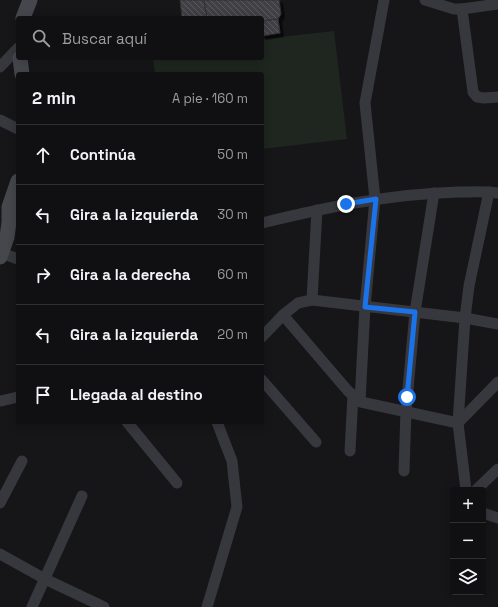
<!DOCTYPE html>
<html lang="es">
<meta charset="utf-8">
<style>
:root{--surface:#101012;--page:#19191b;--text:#f1f3f6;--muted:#9c9d9f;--line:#303032}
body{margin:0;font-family:"Space Grotesk",sans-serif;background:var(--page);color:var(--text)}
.controls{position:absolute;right:12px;bottom:12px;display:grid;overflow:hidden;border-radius:4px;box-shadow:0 2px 10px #0003}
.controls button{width:36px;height:36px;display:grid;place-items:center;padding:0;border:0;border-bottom:1px solid var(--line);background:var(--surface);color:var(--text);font:20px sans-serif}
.stop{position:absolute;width:12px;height:12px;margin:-9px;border:3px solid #1a73e8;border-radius:50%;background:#fff}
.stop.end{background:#1a73e8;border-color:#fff;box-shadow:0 1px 4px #0008}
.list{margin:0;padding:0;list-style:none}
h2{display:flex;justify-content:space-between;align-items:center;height:52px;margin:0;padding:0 16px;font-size:17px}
h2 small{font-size:13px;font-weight:400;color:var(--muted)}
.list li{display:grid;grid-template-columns:26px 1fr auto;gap:12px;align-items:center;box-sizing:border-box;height:60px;padding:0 16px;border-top:1px solid var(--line)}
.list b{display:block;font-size:15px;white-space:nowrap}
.list em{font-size:13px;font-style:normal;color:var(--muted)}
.icon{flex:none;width:22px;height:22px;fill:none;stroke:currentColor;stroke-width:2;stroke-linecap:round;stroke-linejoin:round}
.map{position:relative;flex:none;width:498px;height:607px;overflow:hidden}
.search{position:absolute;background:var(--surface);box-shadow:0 2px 10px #0003;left:16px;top:16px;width:248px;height:44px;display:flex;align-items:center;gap:10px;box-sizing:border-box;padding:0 14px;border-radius:4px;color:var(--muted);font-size:15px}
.panel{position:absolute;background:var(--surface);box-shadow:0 2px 10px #0003;left:16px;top:72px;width:248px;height:352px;border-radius:4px}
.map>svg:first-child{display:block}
.green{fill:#1e261f}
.building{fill:url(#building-back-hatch);stroke:#303034;filter:url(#shadow)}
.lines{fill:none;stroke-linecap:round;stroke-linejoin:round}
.street{stroke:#37383d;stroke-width:11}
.secondary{stroke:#45474d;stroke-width:15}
.route{stroke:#1a73e8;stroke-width:5}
</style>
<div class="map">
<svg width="498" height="607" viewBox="0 0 498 607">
<defs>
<pattern id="building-back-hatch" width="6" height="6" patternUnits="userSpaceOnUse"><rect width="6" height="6" fill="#404145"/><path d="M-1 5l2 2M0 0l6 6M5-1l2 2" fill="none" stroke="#595a5e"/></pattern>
<filter id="shadow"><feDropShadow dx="3.5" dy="3.5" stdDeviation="0" flood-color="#0009"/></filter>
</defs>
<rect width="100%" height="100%" fill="#161618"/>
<!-- green -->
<path class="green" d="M334 31 347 139 262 149V74H155L153 58H262V39Z"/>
<!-- building -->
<g class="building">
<path d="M180 0H204L207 18H182Z"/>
<path d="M204 0H279L281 14 278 19 262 21V18H207Z"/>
<path d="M278 19 280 33 262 36V21Z"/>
</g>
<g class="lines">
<!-- street -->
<g class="street">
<path d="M425 0 454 9H462L498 4"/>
<path d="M462 9 473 92 477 97 484 98 498 97"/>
<path d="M0 67 18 48"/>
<path d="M0 120 18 129"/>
<path d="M262 223C327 207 391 194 458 192 471 192 485 191 498 193"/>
<path d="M1 253 18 259"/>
<path d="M312 300 317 210"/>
<path d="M283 315 348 391 361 402 458 423 466 490"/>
<path d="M262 337 283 315 298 303 312 300 465 318 498 324"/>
<path d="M262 380 316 442"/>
<path d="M1 401 18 397"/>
<path d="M360 401 365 307 375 199 365 103 384 0"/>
<path d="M127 422 177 483"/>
<path d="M458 423 465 318 469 286 489 192"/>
<path d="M458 423 498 382"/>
<path d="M350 451 353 395"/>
<path d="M404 471 406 411 415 312 434 193"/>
<path d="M476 490 498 469"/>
<path d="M0 503 22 461"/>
<path d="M483 513 498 518"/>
<path d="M0 554 45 579 104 607"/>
<path d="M32 607 82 496"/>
<path d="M207 607 237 507 232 461 217 422"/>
</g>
<!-- secondary -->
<g class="secondary">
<path d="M23 18 30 0"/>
<path d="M20 58 22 74"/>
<path d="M0 257 7 237 9 222V207L18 181"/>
</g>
</g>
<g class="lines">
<!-- route -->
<path class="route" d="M346 204 376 199 365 307 415 312 407 397"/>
</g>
</svg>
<div class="controls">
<button>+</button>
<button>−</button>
<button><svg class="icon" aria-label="layers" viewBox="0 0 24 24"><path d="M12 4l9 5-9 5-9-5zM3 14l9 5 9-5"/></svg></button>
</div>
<div class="stop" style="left:407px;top:397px"></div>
<div class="stop end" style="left:346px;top:204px"></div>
<div class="search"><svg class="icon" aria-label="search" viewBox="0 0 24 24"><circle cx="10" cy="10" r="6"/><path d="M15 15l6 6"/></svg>Buscar aquí</div>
<section class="panel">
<h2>2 min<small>A pie · 160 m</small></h2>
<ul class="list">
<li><svg class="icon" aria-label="ahead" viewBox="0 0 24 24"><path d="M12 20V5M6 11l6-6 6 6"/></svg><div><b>Continúa</b></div><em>50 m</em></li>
<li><svg class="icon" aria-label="left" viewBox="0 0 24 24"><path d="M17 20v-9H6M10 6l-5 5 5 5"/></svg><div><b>Gira a la izquierda</b></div><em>30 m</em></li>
<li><svg class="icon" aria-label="right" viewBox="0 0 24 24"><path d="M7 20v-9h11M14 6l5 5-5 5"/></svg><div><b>Gira a la derecha</b></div><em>60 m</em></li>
<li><svg class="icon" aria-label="left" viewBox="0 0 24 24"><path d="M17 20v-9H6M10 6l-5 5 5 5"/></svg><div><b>Gira a la izquierda</b></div><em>20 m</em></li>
<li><svg class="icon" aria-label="arrive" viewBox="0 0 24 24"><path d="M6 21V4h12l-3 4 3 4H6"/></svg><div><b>Llegada al destino</b></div></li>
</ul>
</section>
</div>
